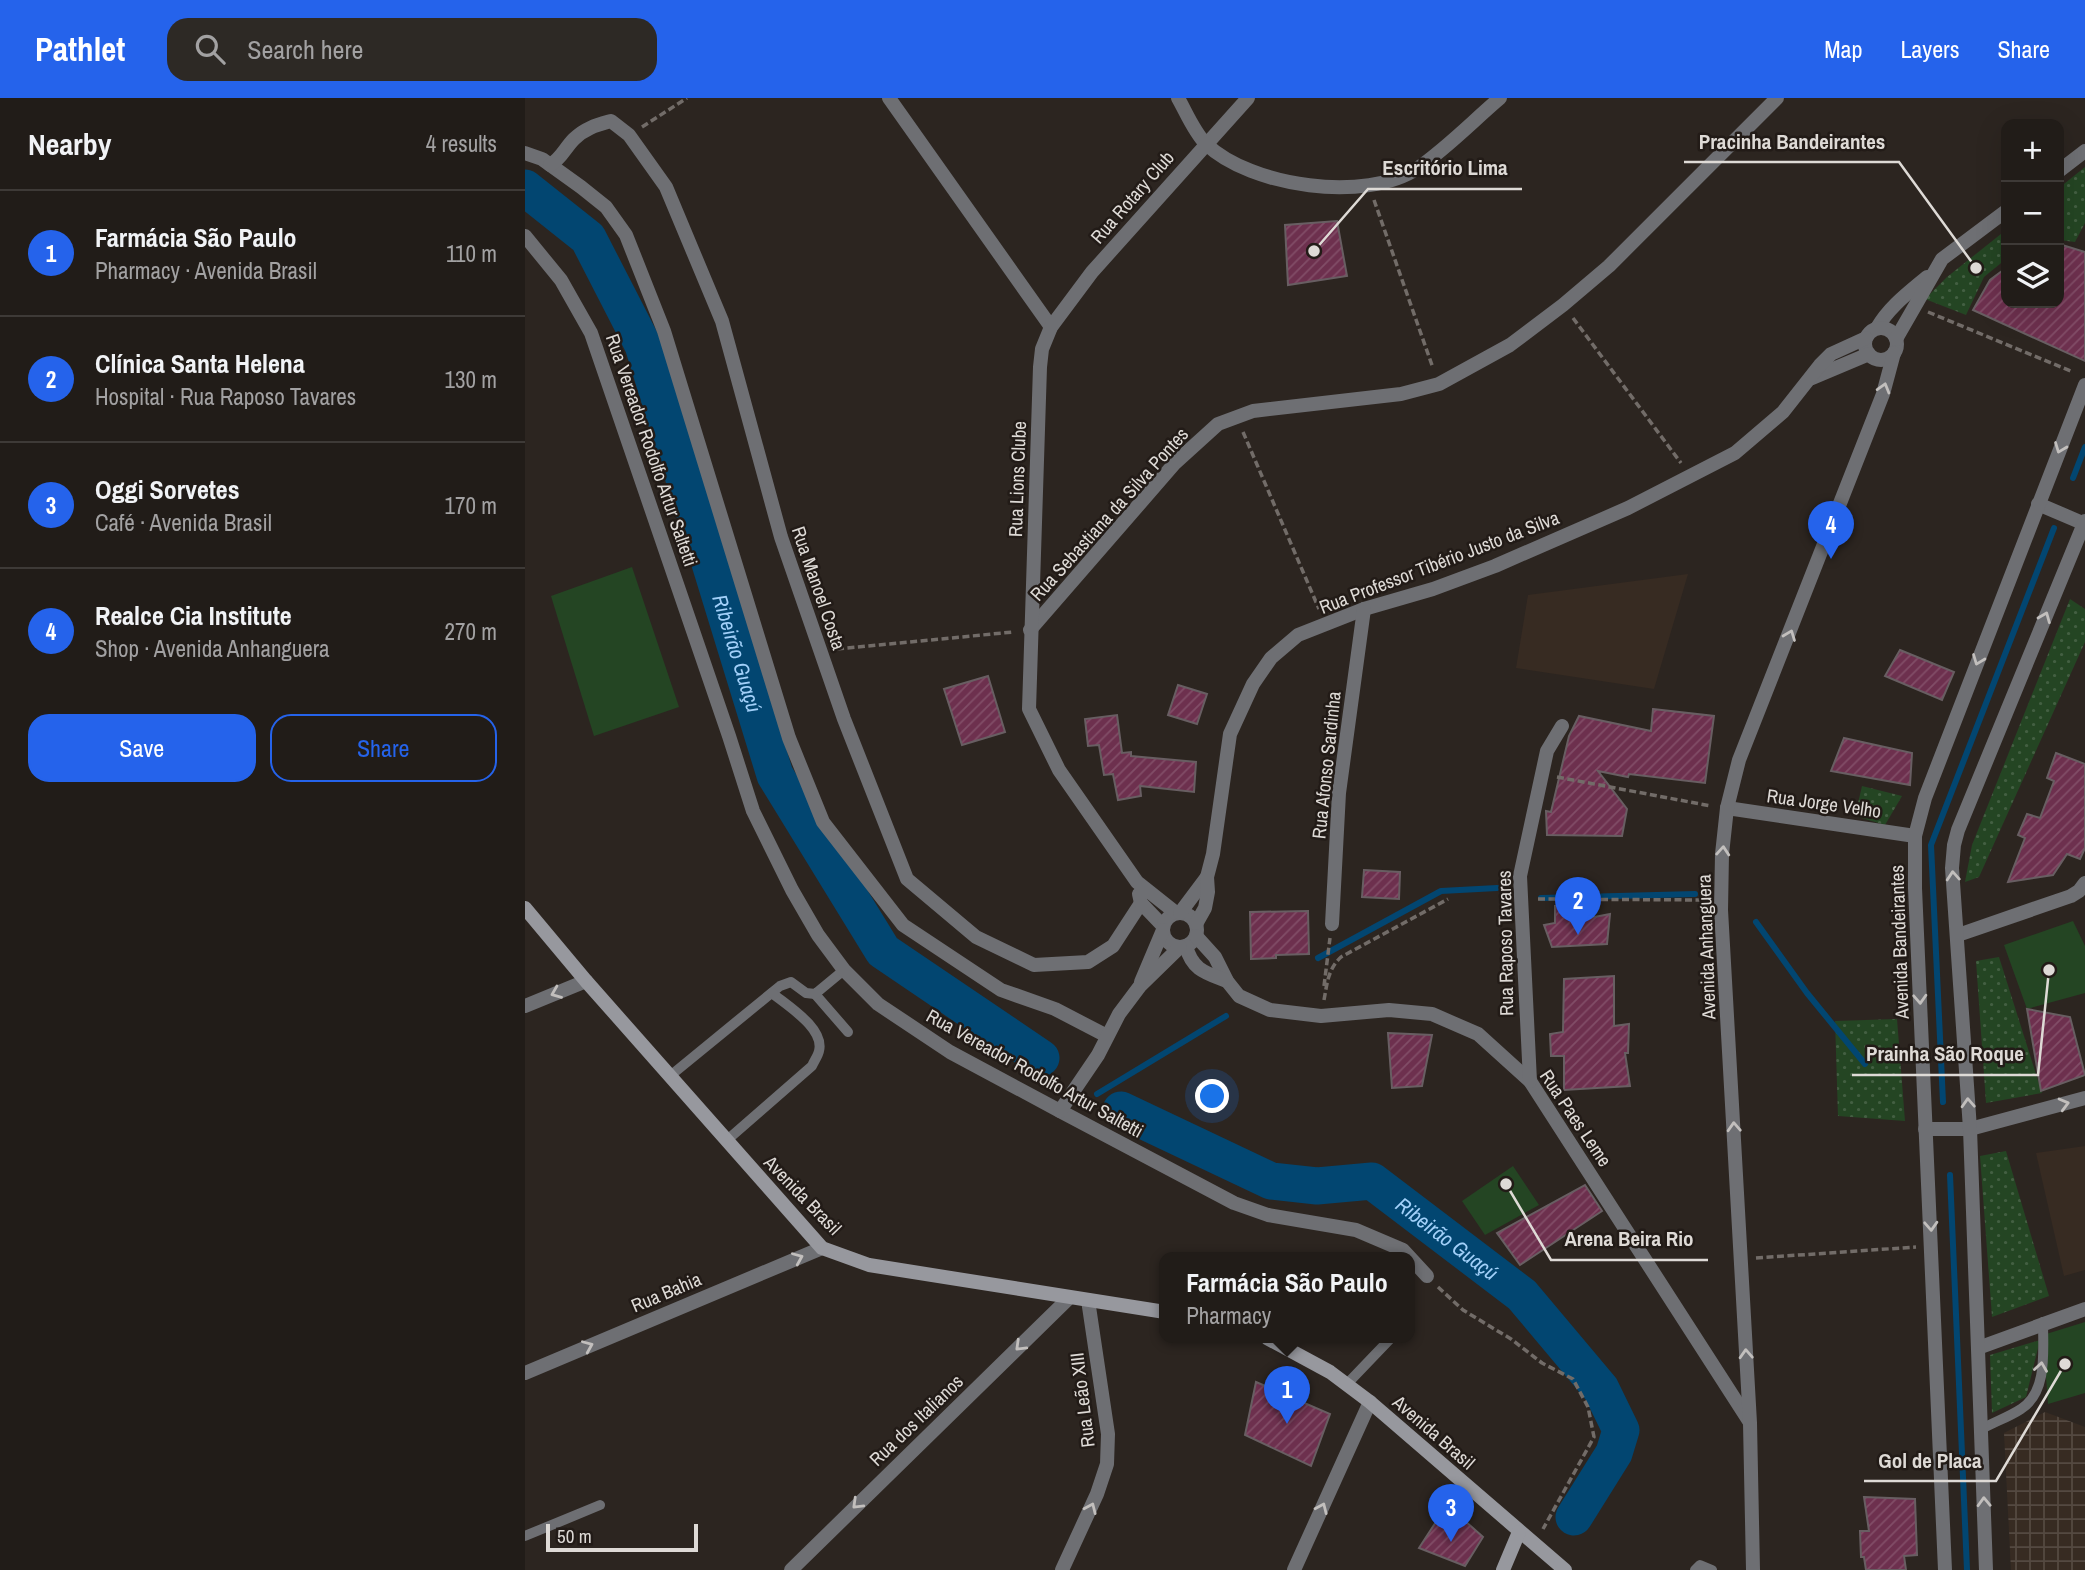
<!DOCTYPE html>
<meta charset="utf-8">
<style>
:root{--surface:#211c18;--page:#2d2925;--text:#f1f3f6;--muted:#a2a1a2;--line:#3e3a37;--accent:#2563eb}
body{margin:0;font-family:"Archivo Narrow",sans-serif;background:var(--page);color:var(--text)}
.controls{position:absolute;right:21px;top:21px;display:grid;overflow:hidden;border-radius:14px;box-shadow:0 7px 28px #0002}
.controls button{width:63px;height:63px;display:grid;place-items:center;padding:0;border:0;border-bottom:2px solid var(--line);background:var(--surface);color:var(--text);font:35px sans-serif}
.scale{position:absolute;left:21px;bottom:18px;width:152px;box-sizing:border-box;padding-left:7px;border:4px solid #dedad6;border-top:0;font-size:19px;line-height:24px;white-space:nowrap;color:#dedad6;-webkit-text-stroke:5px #221b17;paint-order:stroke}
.you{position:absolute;left:688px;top:999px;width:24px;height:24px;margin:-18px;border:5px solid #fff;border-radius:50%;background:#1a73e8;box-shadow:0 0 0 10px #1a73e833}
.badge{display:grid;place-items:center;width:46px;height:46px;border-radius:50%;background:var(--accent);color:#fff;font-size:23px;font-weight:700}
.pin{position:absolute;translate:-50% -58px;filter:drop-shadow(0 2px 4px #0008)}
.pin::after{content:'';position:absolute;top:37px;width:24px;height:21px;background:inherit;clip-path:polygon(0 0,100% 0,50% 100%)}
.popup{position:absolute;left:634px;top:1154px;width:256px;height:91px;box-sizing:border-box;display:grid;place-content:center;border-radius:14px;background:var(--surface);filter:drop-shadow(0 2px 5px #0005);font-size:23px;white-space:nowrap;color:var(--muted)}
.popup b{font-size:26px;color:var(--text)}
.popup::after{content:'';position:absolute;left:50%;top:100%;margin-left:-14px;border:14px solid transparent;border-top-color:var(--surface)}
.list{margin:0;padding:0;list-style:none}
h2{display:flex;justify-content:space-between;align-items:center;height:91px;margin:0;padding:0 28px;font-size:30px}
h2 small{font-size:23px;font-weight:400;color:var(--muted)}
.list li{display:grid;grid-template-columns:46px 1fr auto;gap:21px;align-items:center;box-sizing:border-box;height:126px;padding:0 28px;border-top:2px solid var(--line)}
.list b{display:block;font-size:26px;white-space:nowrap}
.list p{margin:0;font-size:23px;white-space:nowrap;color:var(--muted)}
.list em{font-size:23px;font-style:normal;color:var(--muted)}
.actions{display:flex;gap:14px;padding:21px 28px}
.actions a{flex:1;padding:16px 0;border:2px solid var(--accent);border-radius:21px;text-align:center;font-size:24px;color:var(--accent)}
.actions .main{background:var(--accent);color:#fff}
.icon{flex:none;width:38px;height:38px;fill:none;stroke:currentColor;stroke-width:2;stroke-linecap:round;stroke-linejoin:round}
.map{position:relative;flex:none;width:1560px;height:1472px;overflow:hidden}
header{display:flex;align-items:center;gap:42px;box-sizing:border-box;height:98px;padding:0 35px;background:var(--accent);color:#fff}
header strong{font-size:33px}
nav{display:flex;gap:38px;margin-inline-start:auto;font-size:24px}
.search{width:490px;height:63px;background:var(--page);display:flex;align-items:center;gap:18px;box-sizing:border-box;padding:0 24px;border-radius:21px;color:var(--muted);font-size:26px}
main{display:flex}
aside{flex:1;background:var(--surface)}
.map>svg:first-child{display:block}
.built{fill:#372b22}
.industrial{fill:url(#industrial-grid)}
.grass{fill:#244523}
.park{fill:url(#park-dots)}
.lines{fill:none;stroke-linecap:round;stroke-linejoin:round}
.stream{stroke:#024671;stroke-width:6}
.river{stroke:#024671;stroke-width:37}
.building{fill:url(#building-hatch);stroke:#685e62;stroke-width:2}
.path{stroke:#726c68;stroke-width:3.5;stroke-dasharray:7 3.5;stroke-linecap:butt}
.service{stroke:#6e6f73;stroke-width:10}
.minor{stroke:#6e6f73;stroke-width:14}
.tertiary{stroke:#6e6f73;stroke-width:14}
.secondary{stroke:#97989e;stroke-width:14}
.oneway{stroke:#c2bfbd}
.labels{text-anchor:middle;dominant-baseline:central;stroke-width:5;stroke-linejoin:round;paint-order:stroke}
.street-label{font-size:19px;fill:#dedad6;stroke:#221b17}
.water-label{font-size:21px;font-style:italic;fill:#a2d0f9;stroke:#221b17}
.leader{fill:none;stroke:#dedad6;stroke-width:2.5}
.callout-dot{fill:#dedad6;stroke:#221b17;stroke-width:2.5}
.callout-label{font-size:21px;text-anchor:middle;font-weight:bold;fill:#dedad6;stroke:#221b17;stroke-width:5;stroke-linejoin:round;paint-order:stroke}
</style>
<header>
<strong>Pathlet</strong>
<div class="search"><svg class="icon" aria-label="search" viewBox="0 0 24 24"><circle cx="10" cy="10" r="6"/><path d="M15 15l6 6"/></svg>Search here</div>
<nav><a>Map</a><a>Layers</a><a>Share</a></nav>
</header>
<main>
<aside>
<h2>Nearby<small>4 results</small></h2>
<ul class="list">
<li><span class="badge">1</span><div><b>Farmácia São Paulo</b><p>Pharmacy · Avenida Brasil</p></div><em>110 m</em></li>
<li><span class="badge">2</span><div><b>Clínica Santa Helena</b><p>Hospital · Rua Raposo Tavares</p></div><em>130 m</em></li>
<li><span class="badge">3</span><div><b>Oggi Sorvetes</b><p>Café · Avenida Brasil</p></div><em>170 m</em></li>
<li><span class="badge">4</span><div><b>Realce Cia Institute</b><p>Shop · Avenida Anhanguera</p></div><em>270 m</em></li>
</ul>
<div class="actions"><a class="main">Save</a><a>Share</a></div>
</aside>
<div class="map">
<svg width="1560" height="1472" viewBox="0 0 1560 1472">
<defs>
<pattern id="industrial-grid" width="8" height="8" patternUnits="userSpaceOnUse" patternTransform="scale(1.75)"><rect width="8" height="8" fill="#372b22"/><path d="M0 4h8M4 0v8" fill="none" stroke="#544941"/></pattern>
<pattern id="park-dots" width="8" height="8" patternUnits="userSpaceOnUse" patternTransform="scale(1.75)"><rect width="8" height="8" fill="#244523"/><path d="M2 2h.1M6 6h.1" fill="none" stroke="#435f42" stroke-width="1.8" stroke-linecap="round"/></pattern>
<pattern id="building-hatch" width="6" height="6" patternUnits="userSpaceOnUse" patternTransform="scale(1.75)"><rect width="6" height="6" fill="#6d304e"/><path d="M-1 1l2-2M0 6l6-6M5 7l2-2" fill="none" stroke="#814d67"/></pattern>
</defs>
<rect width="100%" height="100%" fill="#2c2520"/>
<!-- built -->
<g class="built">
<path d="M1163 476 1129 591 991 570 1003 497Z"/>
<path d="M1560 1048V1172L1539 1178 1511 1055Z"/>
</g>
<!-- industrial -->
<path class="industrial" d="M1520 1314 1560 1329V1472H1486L1479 1335Z"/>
<!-- grass -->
<g class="grass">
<path d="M107 469 154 609 69 638 26 498Z"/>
<path d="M1548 823 1560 848V895L1502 911 1479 847Z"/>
<path d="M988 1068 1014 1107 960 1137 937 1103Z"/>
<path d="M1560 1224V1295L1523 1306 1518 1237Z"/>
</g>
<!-- park -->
<g class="park">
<path d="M1560 69V125L1550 144 1534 142V90Z"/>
<path d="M1481 132V161L1459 179 1441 217 1400 201 1422 179Z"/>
<path d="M1545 501 1560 511V544L1454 779 1440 784 1447 747Z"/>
<path d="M1337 688 1377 698 1360 727 1330 718Z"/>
<path d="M1474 859 1517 995 1461 1005 1451 863Z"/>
<path d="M1372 921 1380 1023 1313 1018 1310 923Z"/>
<path d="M1481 1053 1524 1198 1467 1219 1455 1058Z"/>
<path d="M1515 1242 1501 1299 1467 1315 1465 1257Z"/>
</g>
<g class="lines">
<!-- stream -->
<g class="stream">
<path d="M1548 380 1560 349"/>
<path d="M1016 800 1170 796"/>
<path d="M1231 824 1282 895 1340 966"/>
<path d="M793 860 916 793 972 790"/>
<path d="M572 996 701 918"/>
<path d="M1418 1004 1406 747 1529 430"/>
<path d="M1425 1077 1442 1472"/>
</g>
<!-- river -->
<g class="river">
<path id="s1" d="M0 90 63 140 118 247 250 677 358 853 516 960"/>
<path id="s2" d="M596 1012 746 1083 792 1088 847 1083 997 1197 1076 1291 1096 1332 1089 1355 1049 1419"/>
</g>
</g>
<!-- building -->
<g class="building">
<path d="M812 123 822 178 763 187 760 127Z"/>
<path d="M1534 146 1560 154V263L1448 212 1465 182 1481 170V205H1534Z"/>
<path d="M1375 552 1429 574 1417 602 1360 578Z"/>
<path d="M463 578 480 634 437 647 419 591Z"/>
<path d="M653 587 682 596 672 626 643 617Z"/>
<path d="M1128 611 1189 618 1180 685 1104 676 1103 679 1073 673 1102 711 1097 738 1022 737 1021 713 1026 714 1044 638 1054 618 1126 633Z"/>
<path d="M592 617 597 655 606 654V658L671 664 669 694 615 688 616 698 593 702 588 676 579 677 574 647 563 648 560 621Z"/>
<path d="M1319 640 1387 655 1385 687 1306 673Z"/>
<path d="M1531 655 1560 666V750L1555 761 1542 756 1528 777 1483 784 1500 740 1493 737 1502 716 1515 720 1529 683 1522 680Z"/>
<path d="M839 772 875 774 874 801 837 799Z"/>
<path d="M1065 804 1064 820 1085 816 1082 846 1027 849 1019 827 1030 825V808Z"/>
<path d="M783 813 784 856 751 857V860L726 861 725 814Z"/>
<path d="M1089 878V928L1104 926 1103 955H1100L1105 988 1039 992V958H1026L1025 936 1038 934 1039 881Z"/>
<path d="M1502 911 1545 919 1560 977 1516 993Z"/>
<path d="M863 935 907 937 897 988 867 990Z"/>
<path d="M1060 1087 1077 1113 995 1167 972 1135Z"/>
<path d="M731 1284 805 1316 786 1368 720 1337Z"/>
<path d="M1339 1399 1390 1401 1392 1457 1379 1458 1381 1472H1341L1339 1459H1336L1335 1433H1344Z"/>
<path d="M920 1410 939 1422 958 1439 940 1468 894 1450Z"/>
</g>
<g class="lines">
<!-- path -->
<g class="path">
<path d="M117 29 162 0"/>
<path d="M849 102 908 270"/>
<path d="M1403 214 1548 274"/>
<path d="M1048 220 1156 365"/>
<path d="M718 334 794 511"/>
<path d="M312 551 488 534"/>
<path d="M1032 679 1186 708"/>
<path d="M1013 801 1180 802"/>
<path d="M799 888 805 840"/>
<path d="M799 902C802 886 803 871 816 859L923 801"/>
<path d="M1231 1160 1391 1149"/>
<path d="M913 1189 938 1212 986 1241 1017 1265 1048 1281 1063 1309 1069 1339 1018 1431"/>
</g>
<!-- service -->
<g class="service">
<path d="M290 896 323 934"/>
<path d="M145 978 255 888 266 884 281 895 290 896 319 872"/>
<path d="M201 1043 287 968C289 963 293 958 294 953 300 930 261 907 247 895"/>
<path d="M821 1287 866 1240"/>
<path d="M1457 1331C1469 1324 1484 1319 1496 1311 1523 1294 1518 1252 1518 1224"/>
<path d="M0 1438 75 1407"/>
<path d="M1170 1472 1175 1467 1187 1472"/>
</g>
<!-- minor -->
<g class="minor">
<path d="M364 0 526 229"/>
<path d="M653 0C661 14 669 34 681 46 726 89 841 105 893 70 922 50 948 23 975 0"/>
<path d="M0 55 17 61 56 89 81 109 101 137 139 233 264 640 298 724 378 827 476 892 530 911 582 938"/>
<path d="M25 67C36 61 40 50 49 41 60 30 72 27 86 23L104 37 141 89 197 223 256 439 319 621 382 781 451 839 509 867 563 864 588 848 616 805"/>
<path d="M1534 73 1560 53"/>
<path d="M0 138 36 182 66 235 204 638 228 713 267 792 293 837 319 872 353 906 425 954 535 1013 709 1105 743 1117 831 1132 878 1152 902 1178"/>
<path d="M1352 230C1364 209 1383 195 1402 179"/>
<circle cx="1356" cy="246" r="16"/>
<path d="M1371 241 1417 161 1481 113"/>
<path d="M1287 280 1344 256"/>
<path d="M1513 406 1560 426"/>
<path d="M505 532 650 365 693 326 728 313 876 296 914 286 985 247 1038 207 1084 168 1252 0"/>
<path d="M1202 710 1390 738"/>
<path d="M614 796 616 805 638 828"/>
<circle cx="655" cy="832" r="17"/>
<path d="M651 815 612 784 534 672 504 611 515 269 517 251 526 229 567 174 723 0"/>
<path d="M655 815 682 779"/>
<path d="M671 826 680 810 683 794 682 779 688 756 705 636 728 586 746 560 773 537 839 511 908 491 970 468 1103 410 1210 355 1258 314 1295 267 1306 256 1341 240"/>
<path d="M807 826 814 695 839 511"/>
<path d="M1433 837 1546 798 1554 793 1560 785"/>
<path d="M671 838 690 859 702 883 714 898 745 912 796 918 864 912 907 916 953 936 1005 983 1224 1323"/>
<path d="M661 848C667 872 681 875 702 883"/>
<path d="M616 884 638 832"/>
<path d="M0 908 61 883"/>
<path d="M1005 983 995 778 1022 653 1037 628"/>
<path d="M535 1013 573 957 594 916 615 888 655 849"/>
<path d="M1400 1031H1445L1560 1000"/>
<path d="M1453 1250 1560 1211"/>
<path d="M0 1275 297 1150"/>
<path d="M266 1472 544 1200"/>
<path d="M537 1472 572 1396 582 1366 583 1336 563 1202"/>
<path d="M769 1472 845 1304"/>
<path d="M1228 1472 1225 1325 1196 812 1197 756 1202 710 1214 662 1358 296 1369 255"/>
</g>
<!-- tertiary -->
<g class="tertiary">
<path d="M1420 1472 1390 790V738L1400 700 1560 287"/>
<path d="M1461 1472 1445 1031 1427 770 1429 747 1433 732 1560 423"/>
</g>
<!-- secondary -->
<g class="secondary">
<path d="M0 810 61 883 297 1150 344 1167 640 1214"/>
<path d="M742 1240 805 1274 845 1304 1040 1472"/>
<path d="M978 1472 994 1434"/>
</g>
</g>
<!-- one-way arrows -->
<defs><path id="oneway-chevron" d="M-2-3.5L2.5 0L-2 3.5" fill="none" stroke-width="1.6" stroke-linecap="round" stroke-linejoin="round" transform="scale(1.75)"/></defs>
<g class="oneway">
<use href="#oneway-chevron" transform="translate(1359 290) rotate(-74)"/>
<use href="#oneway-chevron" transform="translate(1535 350) rotate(111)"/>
<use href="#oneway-chevron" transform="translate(1520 519) rotate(-68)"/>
<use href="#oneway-chevron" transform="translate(1265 537) rotate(-69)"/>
<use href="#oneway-chevron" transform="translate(1453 562) rotate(111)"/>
<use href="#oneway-chevron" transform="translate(1198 753) rotate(-86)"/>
<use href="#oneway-chevron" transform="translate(1428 778) rotate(-94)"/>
<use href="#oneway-chevron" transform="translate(31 895) rotate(158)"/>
<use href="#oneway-chevron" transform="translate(1395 901) rotate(87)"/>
<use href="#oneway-chevron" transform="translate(1443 1005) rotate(-93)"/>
<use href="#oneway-chevron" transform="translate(1539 1006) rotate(-15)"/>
<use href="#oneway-chevron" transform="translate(1209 1029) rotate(-93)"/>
<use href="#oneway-chevron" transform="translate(1406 1128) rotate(87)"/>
<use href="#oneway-chevron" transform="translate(273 1160) rotate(-23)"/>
<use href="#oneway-chevron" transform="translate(63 1248) rotate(-23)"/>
<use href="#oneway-chevron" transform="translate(495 1248) rotate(136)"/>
<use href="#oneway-chevron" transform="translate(1221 1256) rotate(-93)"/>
<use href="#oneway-chevron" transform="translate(1516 1269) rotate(-82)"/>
<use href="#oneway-chevron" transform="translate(1459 1404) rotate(-92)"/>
<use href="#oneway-chevron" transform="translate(332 1406) rotate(136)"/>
<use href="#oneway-chevron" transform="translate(566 1410) rotate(-66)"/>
<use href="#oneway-chevron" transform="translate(797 1410) rotate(-66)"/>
</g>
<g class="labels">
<!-- street labels -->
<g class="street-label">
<text transform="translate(607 99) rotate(-49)">Rua Rotary Club</text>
<text transform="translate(127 352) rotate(71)">Rua Vereador Rodolfo Artur Saltetti</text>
<text transform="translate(492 381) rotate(-88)">Rua Lions Clube</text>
<text transform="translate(584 416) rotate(-48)">Rua Sebastiana da Silva Pontes</text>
<text transform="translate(914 464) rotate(-21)">Rua Professor Tibério Justo da Silva</text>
<text transform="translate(294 490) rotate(71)">Rua Manoel Costa</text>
<text transform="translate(801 667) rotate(-84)">Rua Afonso Sardinha</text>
<text transform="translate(1299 705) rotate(8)">Rua Jorge Velho</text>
<text transform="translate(1374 844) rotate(-92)">Avenida Bandeirantes</text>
<text transform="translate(980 845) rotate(-91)">Rua Raposo Tavares</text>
<text transform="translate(1181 849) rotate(-92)">Avenida Anhanguera</text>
<text transform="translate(510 975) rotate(29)">Rua Vereador Rodolfo Artur Saltetti</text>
<text transform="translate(1051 1020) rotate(56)">Rua Paes Leme</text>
<text transform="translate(278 1097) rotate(46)">Avenida Brasil</text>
<text transform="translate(141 1194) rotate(-23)">Rua Bahia</text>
<text transform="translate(557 1302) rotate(-97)">Rua Leão XIII</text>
<text transform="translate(391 1322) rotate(-44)">Rua dos Italianos</text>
<text transform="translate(909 1334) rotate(41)">Avenida Brasil</text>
</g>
<!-- water labels -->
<g class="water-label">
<text stroke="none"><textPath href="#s1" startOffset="523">Ribeirão Guaçú</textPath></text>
<text stroke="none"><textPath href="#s2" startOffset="362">Ribeirão Guaçú</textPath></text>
</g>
</g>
<!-- callouts -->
<path class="leader" d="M1451 170L1374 64H1159M789 153L843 91H997M1524 872L1513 977H1327M981 1086L1026 1162H1183M1540 1266L1471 1383H1339"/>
<g class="callout-dot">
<circle cx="1451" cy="170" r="7"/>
<circle cx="789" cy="153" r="7"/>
<circle cx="1524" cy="872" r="7"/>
<circle cx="981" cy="1086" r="7"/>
<circle cx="1540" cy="1266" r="7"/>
</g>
<g class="callout-label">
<text x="1267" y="51">Pracinha Bandeirantes</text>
<text x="920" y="77">Escritório Lima</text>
<text x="1420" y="963">Prainha São Roque</text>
<text x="1104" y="1148">Arena Beira Rio</text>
<text x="1405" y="1370">Gol de Placa</text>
</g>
</svg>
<div class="controls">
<button>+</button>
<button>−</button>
<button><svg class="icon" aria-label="layers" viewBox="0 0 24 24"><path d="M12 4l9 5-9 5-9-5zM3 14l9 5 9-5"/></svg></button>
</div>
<div class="scale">50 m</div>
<div class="you"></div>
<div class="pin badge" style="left:762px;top:1326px">1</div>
<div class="popup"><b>Farmácia São Paulo</b>Pharmacy</div>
<div class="pin badge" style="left:1053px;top:837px">2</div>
<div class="pin badge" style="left:926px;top:1444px">3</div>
<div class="pin badge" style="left:1306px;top:461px">4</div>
</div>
</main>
